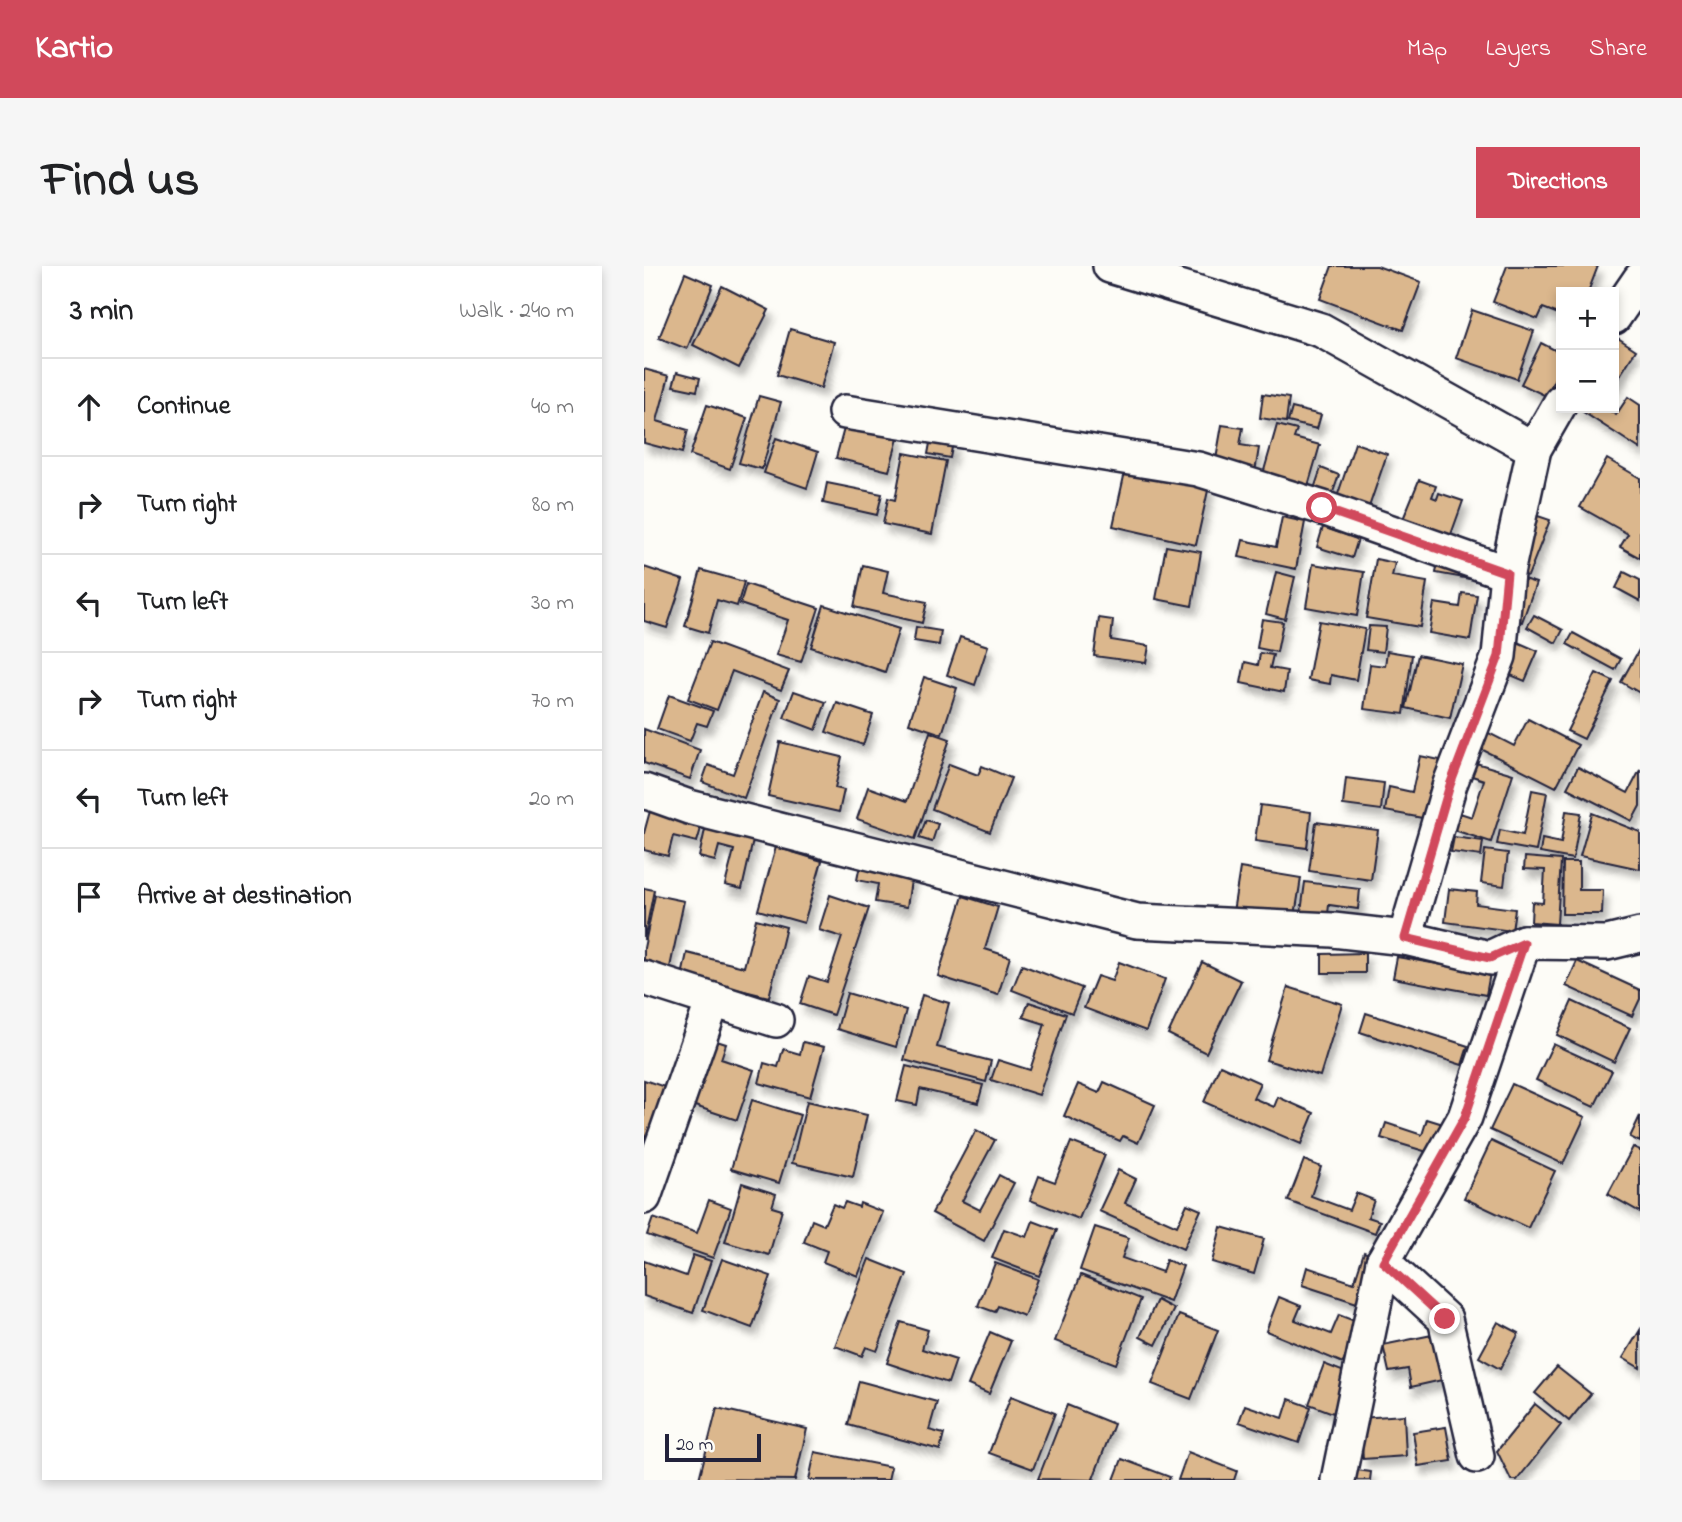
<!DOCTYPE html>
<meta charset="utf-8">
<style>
:root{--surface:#fff;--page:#f6f6f6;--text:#202124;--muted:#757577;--line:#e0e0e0;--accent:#d1495b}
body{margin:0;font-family:"Indie Flower",sans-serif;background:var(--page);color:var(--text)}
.controls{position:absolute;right:21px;top:21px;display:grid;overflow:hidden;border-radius:0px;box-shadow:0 4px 10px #0003}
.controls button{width:63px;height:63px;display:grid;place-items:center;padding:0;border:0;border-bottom:2px solid var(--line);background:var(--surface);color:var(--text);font:35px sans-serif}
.scale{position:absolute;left:21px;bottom:18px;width:96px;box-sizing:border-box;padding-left:7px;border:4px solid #22223b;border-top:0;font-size:19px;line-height:24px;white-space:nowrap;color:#22223b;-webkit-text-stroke:5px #fdfcf7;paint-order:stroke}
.stop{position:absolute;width:21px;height:21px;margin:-16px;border:5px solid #d1495b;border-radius:50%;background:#fff}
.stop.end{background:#d1495b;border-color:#fff;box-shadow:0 2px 7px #0008}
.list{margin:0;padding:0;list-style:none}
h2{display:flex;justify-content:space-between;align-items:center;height:91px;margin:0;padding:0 28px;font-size:30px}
h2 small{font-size:23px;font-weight:400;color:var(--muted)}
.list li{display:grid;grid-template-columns:46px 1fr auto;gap:21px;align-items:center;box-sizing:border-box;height:98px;padding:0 28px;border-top:2px solid var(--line)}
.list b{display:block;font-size:26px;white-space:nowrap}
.list em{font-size:23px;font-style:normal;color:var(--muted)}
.icon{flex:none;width:38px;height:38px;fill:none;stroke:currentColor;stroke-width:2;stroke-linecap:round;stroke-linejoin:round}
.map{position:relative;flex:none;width:996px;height:1214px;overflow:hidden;border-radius:0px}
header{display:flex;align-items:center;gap:42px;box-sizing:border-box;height:98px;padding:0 35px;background:var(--accent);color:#fff}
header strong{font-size:33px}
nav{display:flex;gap:38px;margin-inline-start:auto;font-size:24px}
.intro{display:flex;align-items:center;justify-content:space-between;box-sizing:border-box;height:168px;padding:0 42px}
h1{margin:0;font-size:49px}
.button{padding:18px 32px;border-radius:0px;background:var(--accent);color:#fff;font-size:24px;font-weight:700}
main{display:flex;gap:42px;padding:0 42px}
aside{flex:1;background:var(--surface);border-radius:0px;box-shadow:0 4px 10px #0003}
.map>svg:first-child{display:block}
.building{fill:#dbb78d;stroke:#22223b;stroke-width:2;filter:url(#shadow)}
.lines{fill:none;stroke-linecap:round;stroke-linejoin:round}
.minor-casing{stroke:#22223b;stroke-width:38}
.minor{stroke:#fdfcf7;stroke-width:33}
.route{stroke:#d1495b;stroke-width:9}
</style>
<header>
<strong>Kartio</strong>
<nav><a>Map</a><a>Layers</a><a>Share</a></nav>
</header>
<div class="intro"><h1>Find us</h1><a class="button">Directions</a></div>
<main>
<aside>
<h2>3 min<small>Walk · 240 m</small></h2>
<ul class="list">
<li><svg class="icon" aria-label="ahead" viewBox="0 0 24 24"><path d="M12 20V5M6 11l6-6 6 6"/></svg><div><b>Continue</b></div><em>40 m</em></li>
<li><svg class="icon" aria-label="right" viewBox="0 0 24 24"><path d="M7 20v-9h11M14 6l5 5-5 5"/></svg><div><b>Turn right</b></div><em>80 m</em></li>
<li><svg class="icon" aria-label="left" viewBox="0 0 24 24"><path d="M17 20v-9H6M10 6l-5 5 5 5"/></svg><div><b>Turn left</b></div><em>30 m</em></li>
<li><svg class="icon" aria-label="right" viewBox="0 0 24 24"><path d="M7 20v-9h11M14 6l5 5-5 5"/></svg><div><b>Turn right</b></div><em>70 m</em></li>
<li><svg class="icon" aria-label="left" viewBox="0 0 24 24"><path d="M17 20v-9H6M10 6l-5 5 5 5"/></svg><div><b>Turn left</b></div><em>20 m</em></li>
<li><svg class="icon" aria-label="arrive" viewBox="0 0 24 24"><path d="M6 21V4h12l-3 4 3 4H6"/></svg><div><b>Arrive at destination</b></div></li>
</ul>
</aside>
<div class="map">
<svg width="996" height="1214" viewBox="0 0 996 1214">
<defs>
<filter id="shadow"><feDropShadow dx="4.5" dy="8" stdDeviation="3.5" flood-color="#0004"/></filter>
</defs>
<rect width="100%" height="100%" fill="#fdfcf7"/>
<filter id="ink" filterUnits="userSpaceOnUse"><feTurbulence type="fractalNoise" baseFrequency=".0143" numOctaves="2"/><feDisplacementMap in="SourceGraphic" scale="14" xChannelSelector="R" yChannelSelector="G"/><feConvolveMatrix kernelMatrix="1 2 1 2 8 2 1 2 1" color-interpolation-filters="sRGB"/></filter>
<g filter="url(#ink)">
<!-- building -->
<g class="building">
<path d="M688 0H733L777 16 759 64 676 33Z"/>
<path d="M863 0H954L944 26H917V49L899 42 894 53 849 36Z"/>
<path d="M41 7 69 19 43 83 15 72Z"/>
<path d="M78 20 125 44 95 102 49 79Z"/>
<path d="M828 44 890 65 873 113 812 92Z"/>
<path d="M146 63 190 76 177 122 133 109Z"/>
<path d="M974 72 992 84 970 119V78Z"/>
<path d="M897 77 917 87V100L902 130 877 118Z"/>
<path d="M0 103 25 110 13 155 44 164 38 187 0 177Z"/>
<path d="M33 106 56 112 53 125 29 120Z"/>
<path d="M619 128 645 132 642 156 616 152Z"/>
<path d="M115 130 137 136 118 203 95 197Z"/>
<path d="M984 131 996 139V183L933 142H961L972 149Z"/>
<path d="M63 139 103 152 86 203 46 189Z"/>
<path d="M648 142 677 149 673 163 644 156Z"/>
<path d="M202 155 255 169 245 205 192 192Z"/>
<path d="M578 159 599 162 596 179 615 182 611 206 571 199Z"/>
<path d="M633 159 653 164 650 172 676 179 664 220 619 208Z"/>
<path d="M132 172 174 186 163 222 120 207Z"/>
<path d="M287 172 309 176 306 192 284 188Z"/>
<path d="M711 177 743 188 724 244 692 234Z"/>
<path d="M260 187 302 195 288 268 239 258 244 232 251 234Z"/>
<path d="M963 193 996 212V292L976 281 984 268 936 241Z"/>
<path d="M482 201 565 220 552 279 469 260Z"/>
<path d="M677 202 695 209 688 229 670 223Z"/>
<path d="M775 214 792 220 788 231 793 233 795 227 819 235 805 274 757 258Z"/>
<path d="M183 217 238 228 233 249 179 237Z"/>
<path d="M888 248 906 254 884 310 866 304Z"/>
<path d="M638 251 661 256 652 303 595 291 599 274 632 281Z"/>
<path d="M679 261 714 273 708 292 673 281Z"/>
<path d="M522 280 557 286 548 340 512 333Z"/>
<path d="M732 293 751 297 748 310 783 316 776 361 722 352Z"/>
<path d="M794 294 827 300 826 313 792 307Z"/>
<path d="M669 298 720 306 713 350 662 341Z"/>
<path d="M219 299 244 305 239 327 283 336 278 357 210 341Z"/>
<path d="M0 301 39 314 23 362 0 355Z"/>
<path d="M57 304 100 316 93 340 73 334 64 367 41 360Z"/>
<path d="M632 306 651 311 641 353 622 348Z"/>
<path d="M980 306 996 314V335L972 322Z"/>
<path d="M876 312 892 317 878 356 863 350Z"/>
<path d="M102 318 175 342 157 396 132 389 144 354 96 338Z"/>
<path d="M818 327 833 329 826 374 785 367 790 337 816 341Z"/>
<path d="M180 339 255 363 241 406 167 381Z"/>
<path d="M890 349 919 364 912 377 883 361Z"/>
<path d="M455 352 469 354 467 374 505 380 502 397 450 390Z"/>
<path d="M618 353 639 356 633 386 613 382Z"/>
<path d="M675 355 721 363 712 414 687 409 686 418 664 414Z"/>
<path d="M725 360 742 361 739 386 722 384Z"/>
<path d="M272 361 297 365 295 379 270 375Z"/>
<path d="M929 367 977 393 971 404 923 378Z"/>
<path d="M316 371 344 380 331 419 303 409Z"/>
<path d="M871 375 894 385 881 415 857 405Z"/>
<path d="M66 376 145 405 137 424 88 405 73 444 44 433Z"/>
<path d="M996 382V427L977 416Z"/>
<path d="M743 385 768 389 760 448 720 443 726 398 741 400Z"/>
<path d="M616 387 629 389 626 402 643 405 640 426 597 417 601 396 614 399Z"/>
<path d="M774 389 818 398 806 452 762 442Z"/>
<path d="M952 407 969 415 940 473 923 465Z"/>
<path d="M280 411 313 422 298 468 265 457Z"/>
<path d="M150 425 182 436 172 464 140 452Z"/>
<path d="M119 426 136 433 100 532 58 516 64 499 89 508Z"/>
<path d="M25 429 69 445 63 460 53 457 46 475 13 463Z"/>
<path d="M193 437 229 449 219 479 182 466Z"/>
<path d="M884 453 934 479 912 521 833 481 841 465 870 480Z"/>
<path d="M0 463 56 484 46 513 0 497Z"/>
<path d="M286 466 306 473 271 573 213 553 224 521 263 535Z"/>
<path d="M136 476 198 491 191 522 200 524 195 546 124 530Z"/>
<path d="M776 490 801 495 789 554 741 545 745 521 768 526Z"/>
<path d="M832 497 869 508 847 576 810 564 816 547 828 551 840 514 828 510Z"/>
<path d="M305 498 334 509 338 500 367 512 346 566 288 543Z"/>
<path d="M934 501 984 527 996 504V540L988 555 923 522Z"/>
<path d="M702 512 740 517 737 544 699 539Z"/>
<path d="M888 524 903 527 892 585 853 578 856 564 879 569Z"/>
<path d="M616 539 667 546 663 582 611 575Z"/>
<path d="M6 545 58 559 53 576 29 570 24 590 0 584V567Z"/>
<path d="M922 545 937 547 929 593 896 587 898 573 917 577Z"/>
<path d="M948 547 996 566V603L936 590Z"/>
<path d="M282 554 294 558 288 576 275 572Z"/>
<path d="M672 556 734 564 727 614 665 605Z"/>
<path d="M62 559 110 570 98 623 81 619 90 584 75 580 71 595 55 591Z"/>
<path d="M810 571 839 575 837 590 807 586Z"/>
<path d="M132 581 178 595 160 657 114 644Z"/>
<path d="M841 584 864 587 860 620 837 617Z"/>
<path d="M881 591 917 594 913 658 887 656 888 636 899 637 901 604 880 603Z"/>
<path d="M919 596H935V624H959L958 648H918Z"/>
<path d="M216 599 268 608 263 641 231 636 234 618 213 614Z"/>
<path d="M596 602 657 612 650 656 589 646Z"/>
<path d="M661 616 716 623 714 643 685 639 683 657 656 654Z"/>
<path d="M0 622 10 624 0 674Z"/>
<path d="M805 623 833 626 832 638 871 643 868 665 801 656Z"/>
<path d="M11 629 40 635 25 706 0 701V682Z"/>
<path d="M186 629 225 642 189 749 156 738 165 710 183 716 198 671 175 664Z"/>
<path d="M319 630 354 641 341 683 366 691 354 729 294 710Z"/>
<path d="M112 653 142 661 125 731 38 710 43 687 100 701Z"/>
<path d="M721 687V707H678V688Z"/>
<path d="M753 691 846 707 842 729 749 712Z"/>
<path d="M933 695 996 724V733L988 750 922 720Z"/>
<path d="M475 696 521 713 502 765 440 742 453 710 468 715Z"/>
<path d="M558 696 597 715 562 787 524 768Z"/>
<path d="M378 699 438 722 428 747 368 724Z"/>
<path d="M644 721 698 738 676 810 622 794Z"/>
<path d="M203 727 262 744 252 781 193 763Z"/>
<path d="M278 729 305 737 293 781 347 795 342 816 260 794Z"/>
<path d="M928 735 986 762 970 796 913 769Z"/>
<path d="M385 736 422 748 395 829 347 814 354 794 386 804 401 758 379 751Z"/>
<path d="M722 747 824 780 818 799 716 766Z"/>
<path d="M60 771 82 778 77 793 110 804 93 854 39 836Z"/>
<path d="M159 776 180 781 166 831 115 817 120 797 134 801 139 783 156 788Z"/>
<path d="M909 778 968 805 950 841 892 814Z"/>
<path d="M576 799 616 817 609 832 630 841 634 831 670 847 657 878 560 836Z"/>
<path d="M262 800 339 819 334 837 276 823 273 839 253 835Z"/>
<path d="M0 814 21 821 0 877Z"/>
<path d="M460 816 511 839 494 877 479 870 476 875 420 850 434 818 455 827Z"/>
<path d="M868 818 941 851 919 898 846 864Z"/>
<path d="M108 834 156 849 135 917 87 903Z"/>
<path d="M163 835 223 849 209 911 148 897Z"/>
<path d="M996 850V876L986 871Z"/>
<path d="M783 853 799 858 790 888 737 872 742 857 778 869Z"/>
<path d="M332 864 351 874 318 935 336 944 355 909 370 917 340 975 288 947Z"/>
<path d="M847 875 911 905 884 962 820 932Z"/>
<path d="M427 876 461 889 435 953 386 934 395 910 411 916Z"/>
<path d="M989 881 996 884V946L964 928Z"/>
<path d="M660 894 677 901 667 930 705 944 712 927 730 934 724 951 736 955 731 967 644 935Z"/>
<path d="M474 904 492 913 481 937 533 960 543 938 557 944 539 983 455 945Z"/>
<path d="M98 917 132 928 128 941 138 944 125 989 81 976Z"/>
<path d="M65 934 87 942 69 992 3 969 9 952 53 967Z"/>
<path d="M201 936 215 941 216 937 239 946 214 1010 179 996 183 985 160 976 168 954 180 959 189 938 198 942Z"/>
<path d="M389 955 413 964 395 1010 348 992 360 963 383 971Z"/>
<path d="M451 961 485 972 478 992 518 1006 522 994 539 1000 526 1036 436 1004Z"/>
<path d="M577 961 620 973 610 1008 568 996Z"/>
<path d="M720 986 738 993 722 1040 658 1019 663 1001 710 1017Z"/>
<path d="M49 989 67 995 49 1047 0 1030V995L42 1010Z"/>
<path d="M78 993 127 1010 108 1062 59 1044Z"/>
<path d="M225 993 263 1008 233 1085 222 1081 218 1090 191 1080Z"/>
<path d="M351 997 394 1013 380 1050 354 1040 351 1046 334 1040Z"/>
<path d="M437 1009 497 1033 472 1098 411 1075Z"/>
<path d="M635 1031 657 1040 651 1054 687 1068 695 1049 716 1057 699 1097 622 1065Z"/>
<path d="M513 1034 530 1043 512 1079 496 1071Z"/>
<path d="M535 1049 574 1064 547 1133 508 1118Z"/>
<path d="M257 1056 284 1064 278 1083 312 1094 304 1117 243 1097Z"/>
<path d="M854 1056 875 1067 856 1103 835 1091Z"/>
<path d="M996 1064V1102L979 1092Z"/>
<path d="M346 1066 367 1075 345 1128 324 1119Z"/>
<path d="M788 1069 798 1114 767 1121 764 1103 745 1106 739 1079Z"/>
<path d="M680 1098 703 1107 689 1147 665 1138Z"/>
<path d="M913 1101 947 1128 925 1155 891 1127Z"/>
<path d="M215 1115 293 1136 285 1164 300 1168 296 1184 204 1159Z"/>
<path d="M367 1130 411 1147 389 1203 345 1187Z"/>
<path d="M645 1133 667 1141 655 1177 595 1156 601 1139 639 1152Z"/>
<path d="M891 1138 917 1159 873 1214H867L853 1185Z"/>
<path d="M423 1139 470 1158 449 1213 452 1214 394 1213Z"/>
<path d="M73 1142 163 1163 151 1214 55 1213Z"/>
<path d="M760 1149 762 1190 719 1193 716 1152Z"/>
<path d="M802 1161 808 1195 774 1200 769 1166Z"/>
<path d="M171 1186 247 1201 244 1214H165Z"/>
<path d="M544 1186 593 1205 590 1214H534Z"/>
<path d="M478 1193 526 1211 525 1214H470Z"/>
<path d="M705 1203 727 1206 726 1214H704Z"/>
</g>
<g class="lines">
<!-- minor casing -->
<g class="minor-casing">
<g id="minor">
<path d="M466 0 677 64 890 183"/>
<path d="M970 51 996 13"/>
<path d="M201 146 554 203 679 242 863 307"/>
<path d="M0 525 45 541 493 655 689 664 761 672 846 692 880 676 963 677 996 669"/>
<path d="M761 672 806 518 855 390 863 307 890 183 917 136"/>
<path d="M0 712 132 754"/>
<path d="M0 931 69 734"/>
<path d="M739 996 801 1053 833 1190"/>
<path d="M694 1214 739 996 821 851 880 676"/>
</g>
</g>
<!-- minor -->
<use href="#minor" class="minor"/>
</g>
</g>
<g class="lines" filter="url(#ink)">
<!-- route -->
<path class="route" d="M678 242 863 307 855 390 806 519 761 672 846 692 880 677 821 851 739 996 801 1053"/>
</g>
</svg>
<div class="controls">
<button>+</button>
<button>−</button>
</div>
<div class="scale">20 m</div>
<div class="stop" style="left:678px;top:242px"></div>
<div class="stop end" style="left:801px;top:1053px"></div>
</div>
</main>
